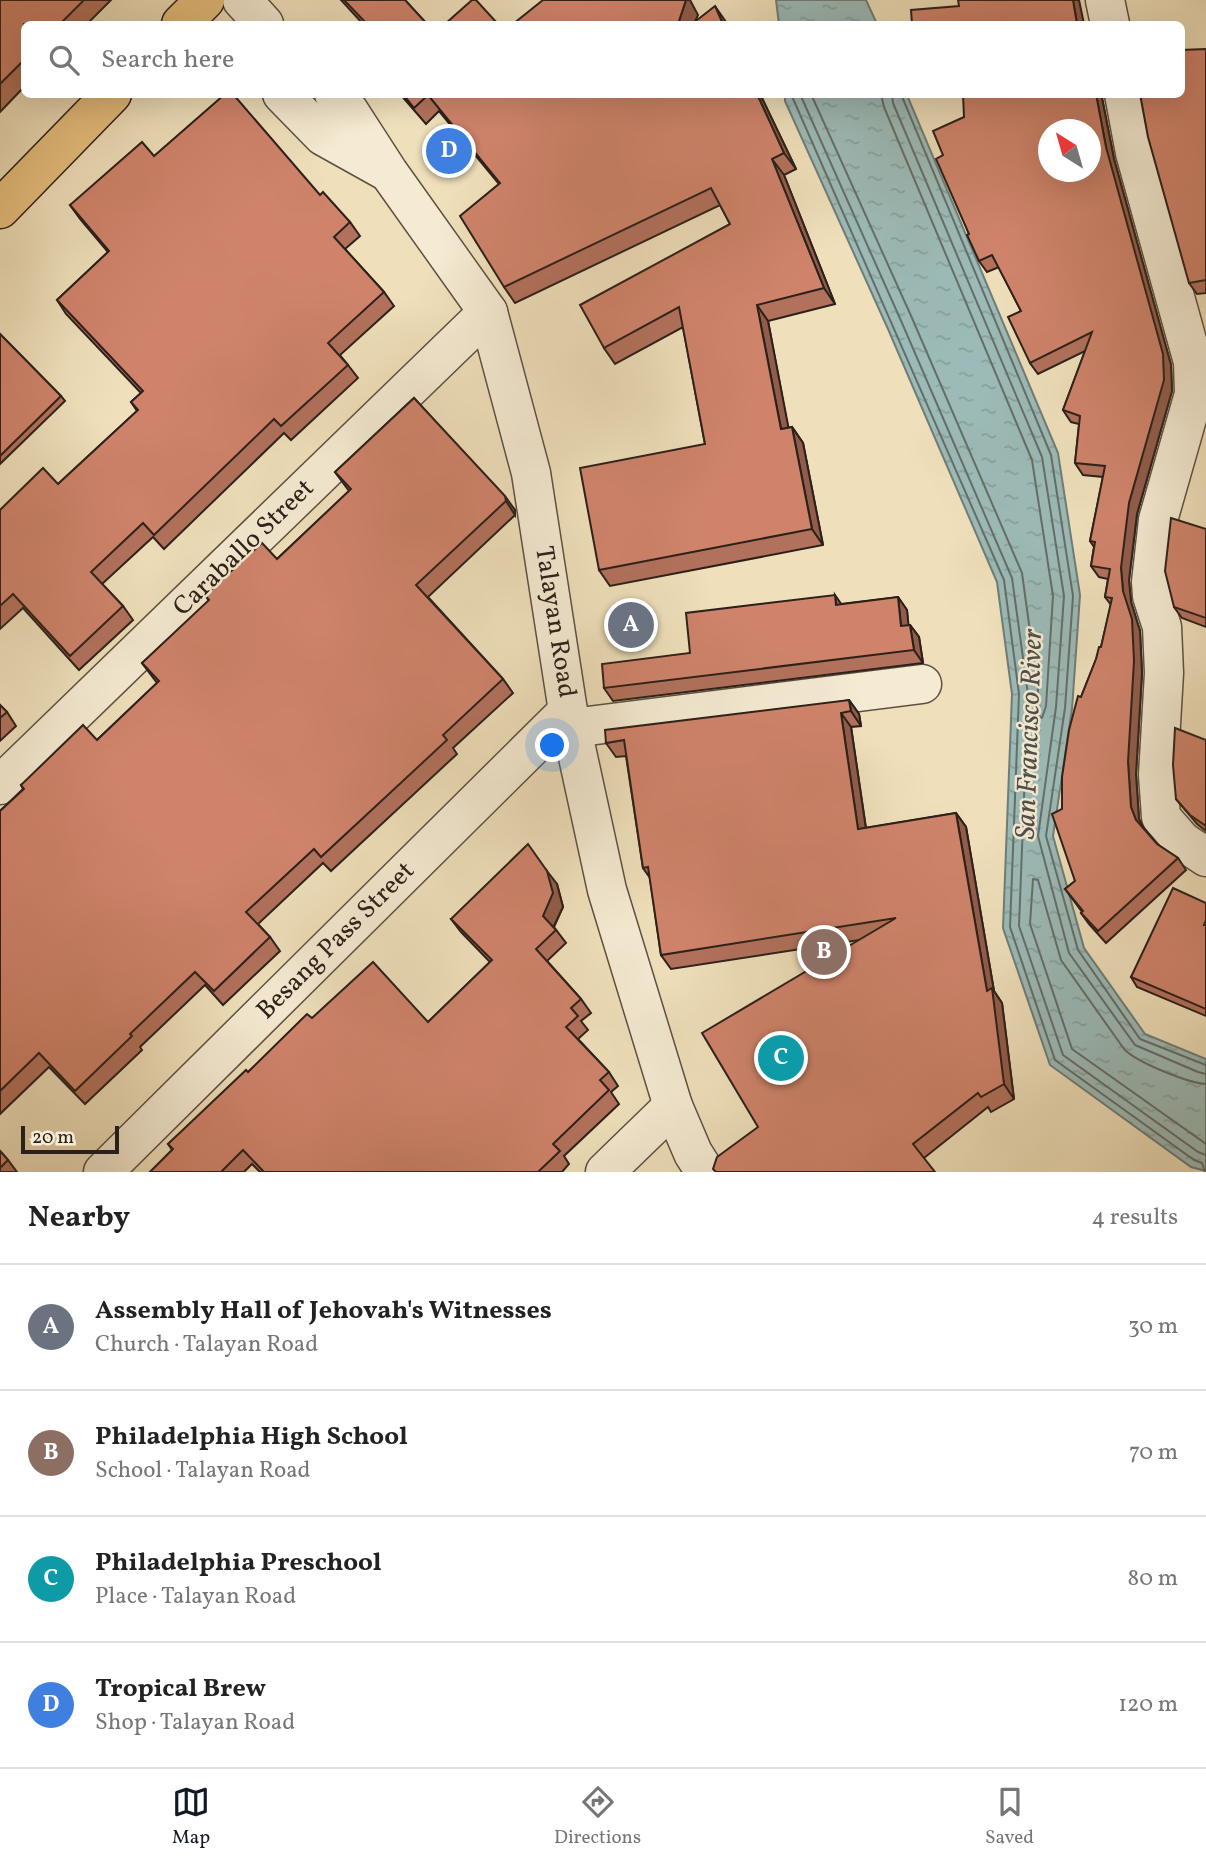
<!DOCTYPE html>
<meta charset="utf-8">
<style>
:root{--surface:#fff;--page:#f6f6f6;--text:#222;--muted:#767676;--line:#e0e0e0;--accent:#111827}
body{margin:0;font-family:Vollkorn,serif;background:var(--page);color:var(--text)}
.compass{position:absolute;left:1038px;top:119px;width:63px;height:63px;border-radius:50%;background:var(--surface);box-shadow:0 7px 28px #0002;rotate:323deg}
.scale{position:absolute;left:21px;bottom:18px;width:98px;box-sizing:border-box;padding-left:7px;border:4px solid #2c201a;border-top:0;font-size:19px;line-height:24px;white-space:nowrap;color:#2c201a;-webkit-text-stroke:5px #f5ebd3;paint-order:stroke}
.you{position:absolute;left:553px;top:746px;width:24px;height:24px;margin:-18px;border:5px solid #fff;border-radius:50%;background:#1a73e8;box-shadow:0 0 0 10px #1a73e833}
.badge{display:grid;place-items:center;width:46px;height:46px;border-radius:50%;background:var(--accent);color:#fff;font-size:23px;font-weight:700}
.pin{position:absolute;translate:-50% -50%;border:4px solid #fff;box-shadow:0 2px 7px #0006}
.list{margin:0;padding:0;list-style:none}
h2{display:flex;justify-content:space-between;align-items:center;height:91px;margin:0;padding:0 28px;font-size:30px}
h2 small{font-size:23px;font-weight:400;color:var(--muted)}
.list li{display:grid;grid-template-columns:46px 1fr auto;gap:21px;align-items:center;box-sizing:border-box;height:126px;padding:0 28px;border-top:2px solid var(--line)}
.list b{display:block;font-size:26px;white-space:nowrap}
.list p{margin:0;font-size:23px;white-space:nowrap;color:var(--muted)}
.list em{font-size:23px;font-style:normal;color:var(--muted)}
.icon{flex:none;width:38px;height:38px;fill:none;stroke:currentColor;stroke-width:2;stroke-linecap:round;stroke-linejoin:round}
.map{position:relative;flex:none;width:1206px;height:1172px;overflow:hidden}
.search{position:absolute;background:var(--surface);box-shadow:0 7px 28px #0002;left:21px;right:21px;top:21px;height:77px;display:flex;align-items:center;gap:18px;box-sizing:border-box;padding:0 24px;border-radius:10px;color:var(--muted);font-size:26px}
.sheet{height:595px;background:var(--surface)}
nav{display:flex;justify-content:space-around;align-items:center;box-sizing:border-box;height:98px;border-top:2px solid var(--line);background:var(--surface);font-size:19px;color:var(--muted)}
nav a{display:grid;justify-items:center;gap:4px}
nav .on{color:var(--accent)}
.map>svg:first-child{display:block}
.water{fill:url(#water-ripples);stroke:#6f7d79;stroke-width:2}
.lines{fill:none;stroke-linecap:round;stroke-linejoin:round}
.shore{stroke:#646e69;stroke-width:2}
.minor-casing{stroke:#5d5042;stroke-width:41}
.major-casing{stroke:#2c201a;stroke-width:41}
.minor{stroke:#f5ebd3;stroke-width:38}
.major{stroke:#e8c07e;stroke-width:38}
.wall{fill:#b2715c;stroke:#2c201a;stroke-width:2}
.shaded-wall{fill:#915c4b;stroke:#2c201a;stroke-width:2}
.building{fill:#cf836b;stroke:#2c201a;stroke-width:2;fill-rule:evenodd}
.labels{text-anchor:middle;dominant-baseline:central;stroke-width:5;stroke-linejoin:round;paint-order:stroke}
.street-label{font-size:26px;fill:#2c201a;stroke:#f5ebd3}
.water-label{font-size:28px;font-style:italic;fill:#4e4e49;stroke:#f5ebd3}
</style>
<div class="map">
<svg width="1206" height="1172" viewBox="0 0 1206 1172">
<defs>
<pattern id="water-ripples" width="26" height="14" patternUnits="userSpaceOnUse" patternTransform="scale(1.75)"><rect width="26" height="14" fill="#9cbbb8"/><path d="M2 4q2-2 4 0t4 0M15 11q2-2 4 0t4 0" fill="none" stroke="#87a09e"/></pattern>
</defs>
<rect width="100%" height="100%" fill="#efe0bb"/>
<filter id="stains"><feTurbulence type="fractalNoise" baseFrequency=".00286" numOctaves="4"/><feColorMatrix values="0 0 0 0 .2 0 0 0 0 .09 0 0 0 0 .02 0 0 0 .5 -.17"/></filter>
<radialGradient id="worn" r=".72"><stop offset=".6" stop-color="#630" stop-opacity="0"/><stop offset="1" stop-color="#630" stop-opacity=".3"/></radialGradient>
<!-- water -->
<g class="water">
<path d="M776 0H866L877 24H779Z"/>
<path d="M785 95H907L1058 453 1080 595 1072 709 1053 836 1084 948 1145 1034 1206 1059V1171L1191 1167 1050 1065 1003 928 1012 694 997 582 888 329 785 101Z"/>
</g>
<g class="lines">
<!-- shore -->
<g class="shore">
<path d="M791 94 1004 580 1019 694 1010 927 1055 1060 1194 1160 1202 1163 1205 1172"/>
<path d="M800 94 902 323 1012 578 1028 694 1019 926 1063 1055 1198 1152 1206 1155"/>
<path d="M811 94 912 318 1022 573 1038 690V715L1042 718 1046 706 1053 596 1032 460 884 107 881 94"/>
<path d="M892 94 893 103 1042 457 1064 596 1056 707 1038 836 1069 953 1135 1045 1198 1072 1206 1074"/>
<path d="M901 94 1051 455 1073 596 1065 708 1046 836 1078 950 1140 1039 1206 1065"/>
<path d="M1206 1084C1188 1083 1136 1062 1124 1049L1061 960 1038 880 1033 879 1030 924 1072 1049 1206 1144"/>
</g>
<!-- minor casing -->
<g class="minor-casing">
<g id="minor">
<path d="M242 0 264 24"/>
<path d="M1105 0 1110 24"/>
<path d="M282 94 323 136 384 170"/>
<path d="M334 94 349 111 389 173 488 312 531 473 568 711 607 890 673 1106 693 1153 705 1172"/>
<path d="M1124 94 1135 153 1193 362 1194 394 1158 520 1151 582 1152 596 1162 627 1164 673 1158 775 1161 817 1182 841 1206 857"/>
<path d="M572 728 922 684"/>
<path d="M0 785 488 312"/>
<path d="M103 1172 568 711"/>
<path d="M605 1172 673 1106"/>
</g>
</g>
<!-- major casing -->
<g class="major-casing">
<g id="major">
<path d="M181 24 205 0"/>
<path d="M0 209 112 94"/>
</g>
</g>
<!-- minor -->
<use href="#minor" class="minor"/>
<!-- major -->
<use href="#major" class="major"/>
</g>
<!-- wall -->
<g class="wall">
<path d="M0 0H111L87 24H24V87L0 112Z"/>
<path d="M341 0H405L427 24H363Z"/>
<path d="M1206 49V293L1197 294 1189 283Z"/>
<path d="M400 94H760L796 169 784 175 835 304 768 321 788 428 792 427 803 443 823 545 610 586 599 570 705 444 683 327 615 364 604 348 730 224 720 205 515 303 504 287 499 184 439 111 426 124Z"/>
<path d="M1102 98 1114 159 1171 365 1172 391 1137 514 1129 580 1131 602 1140 631 1142 673 1136 774 1139 819 1143 827 1157 844 1178 858 1186 870 1106 943 1089 924 1081 913 1082 912 1065 889 1075 881 1062 809 1081 697 1101 647 1111 605 1105 597 1108 579 1099 577 1091 566 1094 547 1090 541 1103 477 1083 475 1075 463 1079 424 1071 422 1063 410 1085 351 1038 374 1030 363 1021 311 999 267 987 272 979 261 969 234 943 155 964 117Z"/>
<path d="M154 156 320 195 350 222 360 236 345 249 384 292 394 306 340 355 348 365 358 378 291 440 284 433 164 549 153 537 102 584 123 606 133 620 79 670 23 608 0 629V510L58 484 137 411 131 402 141 393 66 314 57 300 108 252 80 219 70 205Z"/>
<path d="M0 334 61 396 65 401 0 464Z"/>
<path d="M414 398 515 510V515L428 597 503 679 513 693 453 748 457 754 331 871 323 863 258 924 270 937 280 951 223 1005 205 985 140 1047 142 1050 85 1104 49 1067 0 1114V811L23 789 21 785 97 740 157 683 142 663 209 601 205 595 277 559 349 491 335 472Z"/>
<path d="M1206 529V627L1182 618 1174 607Z"/>
<path d="M898 597 907 610 908 625H910L919 637 923 663 613 701 604 688 690 653 841 604Z"/>
<path d="M849 700 859 714 861 726 851 727 866 828 956 813 966 827 994 991 1002 1003 1014 1099 991 1112 988 1107 924 1158 758 1127 859 940 671 969 661 955 650 878 643 868 626 756 616 757 606 743Z"/>
<path d="M0 705 7 712 16 726 0 741Z"/>
<path d="M1206 740V831L1197 824 1176 799Z"/>
<path d="M557 884 563 907 554 927 566 943 547 961 581 999 591 1013 581 1021 588 1030 578 1039 609 1072 618 1086 611 1092 619 1104 564 1156 569 1164 562 1172H260L252 1164 244 1172H150L172 1150 168 1144 248 1072 312 1018 428 1022 490 962 461 932 451 919Z"/>
<path d="M1206 903V1016L1137 987 1131 977Z"/>
<path d="M0 1151 8 1160 17 1172H0Z"/>
</g>
<!-- shaded-wall -->
<g class="shaded-wall">
<path d="M686 0H690L698 15 694 24H678Z"/>
<path d="M1073 0H1079L1084 24H1077Z"/>
<path d="M715 6 726 22 727 24H723Z"/>
<path d="M757 94H760L796 169 784 153Z"/>
<path d="M1096 94H1103L1102 98 1114 159 1171 365 1172 391 1137 514 1129 580 1131 602 1140 631 1142 673 1136 774 1139 819 1145 831 1136 820 1131 807 1128 762 1123 591 1121 568 1106 147Z"/>
<path d="M772 159 784 175 835 304 824 288Z"/>
<path d="M757 305 768 321 792 446 781 429Z"/>
<path d="M792 427 803 443 823 545 812 529Z"/>
<path d="M505 496 515 510V515L506 501Z"/>
<path d="M835 595 844 608 836 605Z"/>
<path d="M898 597 907 610 910 639 901 626Z"/>
<path d="M910 625 919 637 923 663 914 650Z"/>
<path d="M849 700 859 714 861 726 851 711Z"/>
<path d="M841 713 851 727 868 843 858 829Z"/>
<path d="M956 813 966 827 994 991 1002 1003 1014 1099 1004 1084 987 991Z"/>
<path d="M547 871 557 884 563 907 552 930 543 916Z"/>
</g>
<!-- building -->
<g class="building">
<path d="M0 0H84L60 24H24V60L0 84Z"/>
<path d="M344 0H405L427 24H367Z"/>
<path d="M472 0H476L498 24H445Z"/>
<path d="M543 0H686L678 24H513Z"/>
<path d="M958 0H1073L1077 24H912L911 10 959 6Z"/>
<path d="M715 6 723 24H692Z"/>
<path d="M1206 49V280L1189 283 1148 137 1140 94H1181V50Z"/>
<path d="M225 94H233L320 195 323 192 350 222 334 237 384 292 328 343 348 365 281 426 274 419 154 535 143 523 91 572 123 606 70 656 13 594 0 606V510L43 468 58 484 138 410 131 402 143 391 57 300 109 251 70 205 142 142 154 156Z"/>
<path d="M403 94H757L784 153 772 159 824 288 757 305 781 429 792 427 812 529 599 570 580 468 705 444 679 307 604 348 580 305 730 224 711 188 504 287 460 216 500 183 428 95 414 108Z"/>
<path d="M963 94H1096L1106 147 1163 354 1164 380 1129 503 1121 568 1123 591 1132 619 1134 661 1128 762 1131 807 1136 820 1157 844 1178 858 1098 931 1081 913 1083 911 1065 889 1075 881 1052 814 1062 809V777L1069 730 1078 696 1081 697 1096 659 1099 647H1101L1112 598 1105 597 1110 569 1091 566 1095 542 1090 541 1105 466 1075 463 1080 416 1063 410 1092 332 1030 363 1008 317 1021 311 992 255 979 261 967 235 969 234 936 159 943 155 933 131 964 117ZM1048 130H1090V172H1048Z"/>
<path d="M0 334 61 396 0 456Z"/>
<path d="M414 398 505 496 506 501 416 585 503 679 443 735 447 740 321 857 314 849 246 912 270 937 214 991 195 972 130 1034 132 1036 75 1091 39 1053 0 1091V811L24 789 21 785 83 725 97 740 159 681 142 663 209 600 205 595 262 543 277 559 351 489 335 472Z"/>
<path d="M1171 518 1206 529V618L1174 607 1165 571Z"/>
<path d="M835 595 836 605 898 597 901 626 910 625 914 650 604 688 602 664 690 653 686 613Z"/>
<path d="M849 700 851 711 841 713 858 829 956 813 987 991 992 988 1004 1084 981 1097 978 1093 913 1144 935 1172H716L713 1169 717 1157 758 1127 702 1033 896 918 661 955 648 867 643 868 624 740 606 743 605 730Z"/>
<path d="M0 705 7 712 0 718Z"/>
<path d="M1175 728 1206 740V826L1190 815 1176 799 1173 765Z"/>
<path d="M528 844 547 871 553 893 543 916 556 930 536 949 581 999 571 1008 578 1016 566 1027 609 1072 600 1080 609 1090 553 1144 560 1151 538 1172H264L243 1150 221 1172H150L173 1149 168 1144 246 1070 248 1072 307 1014 312 1018 373 962 428 1022 492 960 451 919Z"/>
<path d="M1173 888 1206 903V920L1204 925H1206V1009L1131 977Z"/>
<path d="M0 1151 8 1160 0 1168Z"/>
</g>
<g class="labels">
<!-- street labels -->
<g class="street-label">
<text transform="translate(244 548) rotate(-44)">Caraballo Street</text>
<text transform="translate(555 622) rotate(81)">Talayan Road</text>
<text transform="translate(336 941) rotate(-45)">Besang Pass Street</text>
</g>
<!-- water labels -->
<g class="water-label">
<text transform="translate(1030 734) rotate(-88)">San Francisco River</text>
</g>
</g>
<rect width="100%" height="100%" filter="url(#stains)"/>
<rect width="100%" height="100%" fill="url(#worn)"/>
</svg>
<svg class="compass" viewBox="-18 -18 36 36"><path d="M0-13l5 13h-10z" fill="#e53935"/><path d="M0 13l5-13h-10z" fill="#767676"/></svg>
<div class="scale">20 m</div>
<div class="you"></div>
<div class="pin badge" style="left:631px;top:625px;background:#6b7280">A</div>
<div class="pin badge" style="left:824px;top:952px;background:#8d6e63">B</div>
<div class="pin badge" style="left:781px;top:1058px;background:#0f9aa8">C</div>
<div class="pin badge" style="left:449px;top:151px;background:#3f7fe0">D</div>
<div class="search"><svg class="icon" aria-label="search" viewBox="0 0 24 24"><circle cx="10" cy="10" r="6"/><path d="M15 15l6 6"/></svg>Search here</div>
</div>
<section class="sheet">
<h2>Nearby<small>4 results</small></h2>
<ul class="list">
<li><span class="badge" style="background:#6b7280">A</span><div><b>Assembly Hall of Jehovah's Witnesses</b><p>Church · Talayan Road</p></div><em>30 m</em></li>
<li><span class="badge" style="background:#8d6e63">B</span><div><b>Philadelphia High School</b><p>School · Talayan Road</p></div><em>70 m</em></li>
<li><span class="badge" style="background:#0f9aa8">C</span><div><b>Philadelphia Preschool</b><p>Place · Talayan Road</p></div><em>80 m</em></li>
<li><span class="badge" style="background:#3f7fe0">D</span><div><b>Tropical Brew</b><p>Shop · Talayan Road</p></div><em>120 m</em></li>
</ul>
</section>
<nav>
<a class="on"><svg class="icon" aria-label="map" viewBox="0 0 24 24"><path d="M3 6l6-2 6 2 6-2v14l-6 2-6-2-6 2zM9 4v14M15 6v14"/></svg>Map</a>
<a><svg class="icon" aria-label="directions" viewBox="0 0 24 24"><path d="M12 3l9 9-9 9-9-9zM9 14v-3h6M13 9l2 2-2 2"/></svg>Directions</a>
<a><svg class="icon" aria-label="saved" viewBox="0 0 24 24"><path d="M7 4h10v16l-5-4-5 4z"/></svg>Saved</a>
</nav>
